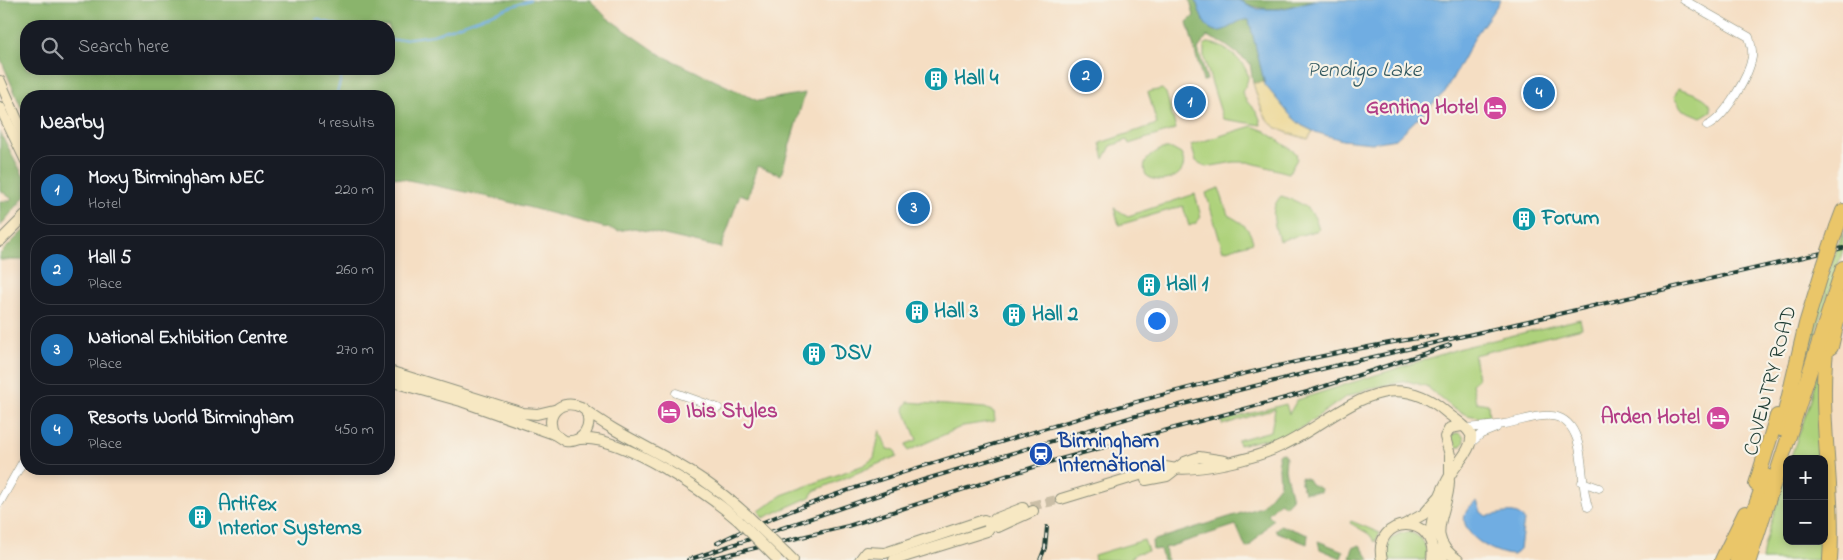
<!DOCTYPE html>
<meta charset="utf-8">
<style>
:root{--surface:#171b24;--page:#242831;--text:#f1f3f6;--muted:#9ea1a6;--line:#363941;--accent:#1f6fb2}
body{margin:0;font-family:"Indie Flower",sans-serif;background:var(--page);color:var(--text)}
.controls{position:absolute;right:15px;bottom:15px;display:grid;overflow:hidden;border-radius:10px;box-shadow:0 2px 8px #0003}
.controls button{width:45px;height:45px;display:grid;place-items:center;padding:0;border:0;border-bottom:1px solid var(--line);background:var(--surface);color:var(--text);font:25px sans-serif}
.you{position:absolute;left:1156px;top:320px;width:18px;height:18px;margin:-12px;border:4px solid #fff;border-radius:50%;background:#1a73e8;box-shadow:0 0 0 8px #1a73e833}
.badge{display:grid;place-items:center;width:32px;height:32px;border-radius:50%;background:var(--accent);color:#fff;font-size:16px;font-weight:700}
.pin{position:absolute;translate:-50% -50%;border:2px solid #fff;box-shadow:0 1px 5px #0006}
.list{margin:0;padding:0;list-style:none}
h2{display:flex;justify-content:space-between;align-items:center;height:65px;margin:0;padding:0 20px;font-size:21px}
h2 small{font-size:16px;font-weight:400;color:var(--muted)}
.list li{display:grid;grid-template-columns:32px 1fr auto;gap:15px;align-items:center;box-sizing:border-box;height:70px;margin:0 10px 10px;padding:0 10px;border:1px solid var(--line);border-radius:20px}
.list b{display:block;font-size:19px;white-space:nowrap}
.list p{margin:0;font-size:16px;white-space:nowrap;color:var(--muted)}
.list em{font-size:16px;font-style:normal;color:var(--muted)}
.icon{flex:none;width:28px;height:28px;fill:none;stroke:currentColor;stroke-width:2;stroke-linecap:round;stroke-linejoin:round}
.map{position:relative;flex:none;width:1843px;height:560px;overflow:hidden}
.search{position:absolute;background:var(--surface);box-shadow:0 2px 8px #0003;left:20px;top:20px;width:375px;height:55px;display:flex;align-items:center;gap:12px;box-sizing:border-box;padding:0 18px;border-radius:20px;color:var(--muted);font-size:19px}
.panel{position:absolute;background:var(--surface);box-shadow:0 2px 8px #0003;left:20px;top:90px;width:375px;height:385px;border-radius:20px}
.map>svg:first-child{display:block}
.green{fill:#aed27c;stroke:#668858}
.forest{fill:#8ab46c;stroke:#547850;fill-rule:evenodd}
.sand{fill:#eeda9e;stroke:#868c69}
.water{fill:#70ade2;stroke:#48758b}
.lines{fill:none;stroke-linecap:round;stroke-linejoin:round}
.stream{stroke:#70ade2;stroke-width:2}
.secondary-tunnel{stroke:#cabea6;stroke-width:10;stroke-dasharray:10 5;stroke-linecap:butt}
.street-casing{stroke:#8a8e7c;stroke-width:9}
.secondary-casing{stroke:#8a8e7c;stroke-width:12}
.highway-casing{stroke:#8a8e7c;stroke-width:16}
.street{stroke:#fff;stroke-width:8}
.secondary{stroke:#f7e8c3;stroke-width:10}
.highway{stroke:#eac669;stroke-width:14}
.rail-casing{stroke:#1f3d34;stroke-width:4}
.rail{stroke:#f7f3e8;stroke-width:2;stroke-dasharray:5.5;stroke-linecap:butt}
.secondary-bridge-casing{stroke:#8a8e7c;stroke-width:12;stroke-linecap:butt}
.highway-bridge-casing{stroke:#8a8e7c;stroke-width:16;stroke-linecap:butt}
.secondary-bridge{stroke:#f7e8c3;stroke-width:10}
.highway-bridge{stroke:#eac669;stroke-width:14}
.labels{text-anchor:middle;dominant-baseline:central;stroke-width:4.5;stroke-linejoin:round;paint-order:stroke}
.culture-label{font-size:21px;font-weight:bold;fill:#0d838f;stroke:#f7f3e8;text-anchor:start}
.hotel-label{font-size:21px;font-weight:bold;fill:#b23c85;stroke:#f7f3e8;text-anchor:end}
.street-label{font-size:21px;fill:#1f3d34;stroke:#f7f3e8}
.transit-label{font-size:21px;font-weight:bold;fill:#164399;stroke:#f7f3e8;text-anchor:start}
.water-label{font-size:22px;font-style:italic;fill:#335960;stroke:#f7f3e8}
</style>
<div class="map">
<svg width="1843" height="560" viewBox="0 0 1843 560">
<rect width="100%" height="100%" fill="#f7f3e8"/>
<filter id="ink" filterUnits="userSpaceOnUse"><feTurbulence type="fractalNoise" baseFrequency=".02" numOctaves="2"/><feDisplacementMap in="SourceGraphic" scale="10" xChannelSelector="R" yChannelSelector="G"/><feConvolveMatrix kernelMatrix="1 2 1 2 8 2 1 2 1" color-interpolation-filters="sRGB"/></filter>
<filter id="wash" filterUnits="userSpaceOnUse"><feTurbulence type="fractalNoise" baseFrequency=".0096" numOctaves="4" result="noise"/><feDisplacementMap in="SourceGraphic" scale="20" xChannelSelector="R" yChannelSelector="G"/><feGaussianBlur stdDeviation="1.12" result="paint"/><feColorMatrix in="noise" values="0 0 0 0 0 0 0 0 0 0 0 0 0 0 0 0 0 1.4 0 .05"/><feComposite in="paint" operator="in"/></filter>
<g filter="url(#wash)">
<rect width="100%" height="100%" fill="#f5dec3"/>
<!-- green -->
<g class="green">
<path d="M1207 43C1222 43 1247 62 1248 77 1248 82 1244 88 1242 92 1246 106 1260 109 1261 125L1223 119 1204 58V46Z"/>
<path d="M1678 88C1689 92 1713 97 1711 111L1701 117 1682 109 1674 98Z"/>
<path d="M1162 89 1166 93 1176 129 1129 144 1127 140 1111 146 1104 159 1100 143 1157 124 1148 92Z"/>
<path d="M1252 126 1265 131 1296 153 1297 159 1289 173 1248 162H1234L1206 167 1196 161 1191 145Z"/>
<path d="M1162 149H1172L1181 154C1193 175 1161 188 1146 175 1140 162 1151 154 1162 149Z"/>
<path d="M1219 188 1228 215C1242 223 1249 226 1253 242L1223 251 1206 193Z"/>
<path d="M1195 194 1201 217 1196 223 1189 226 1183 206 1119 225 1114 208 1128 216Z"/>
<path d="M1281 196C1301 202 1315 209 1319 230L1279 241C1275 224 1268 210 1281 196Z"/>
<path d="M1843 231V250L1777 453 1814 315 1820 298H1824L1826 292 1823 290Z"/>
<path d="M1580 319 1582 328 1474 355 1478 379 1472 384 1476 402 1488 404 1489 419 1467 415 1454 409 1426 386 1407 381 1367 389 1344 398 1304 426 1276 440 1266 439 1239 445 1238 440 1271 431 1275 409 1222 425V421L1286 404 1289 414 1297 400 1461 348Z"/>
<path d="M1816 373H1819L1823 459H1790L1811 400Z"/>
<path d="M908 402 985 408 994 412 995 421 963 426 908 451 906 444 917 440 904 408Z"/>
<path d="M880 430 887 449 895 450 897 456 814 491 810 497 763 518 759 511 782 495 864 465 874 458Z"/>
<circle cx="1457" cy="440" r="7"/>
<path d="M1787 470V541H1822L1819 560H1762L1764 546Z"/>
<path d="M1351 521 1380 533 1375 542 1369 534 1350 523Z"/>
<path d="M1408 532C1422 535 1429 546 1425 560H1388C1384 545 1392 533 1408 532Z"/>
<path d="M1144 540 1148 551 1137 553 1129 560H1095L1094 555Z"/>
</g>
<!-- forest -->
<g class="forest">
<path d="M0 0H590L606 17 661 55 758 101 805 93 781 175 758 166 748 197 740 194 721 248 634 228 618 231 490 197 389 176V96H26V119L0 57ZM26 26H389V69H26Z"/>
<path d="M1190 0H1196C1200 15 1207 40 1228 28 1236 24 1240 19 1249 19L1264 82 1253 83 1250 63 1224 44 1207 36 1198 49 1207 80 1203 81 1187 22 1194 16Z"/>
<path d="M1238 0H1315C1282 8 1270 15 1238 0Z"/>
<path d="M0 132 25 179 26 195 0 226V201H10L12 199 0 190Z"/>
<path d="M26 228V260H0V254Z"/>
<path d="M1283 453 1286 457 1285 470 1292 499 1285 506 1280 502 1268 514 1273 519 1249 547 1246 548 1236 525 1165 548 1167 560H1163L1160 549 1153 550 1152 541 1261 507 1280 484 1278 454Z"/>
<path d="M1301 477 1308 479 1311 484 1321 489V492H1304L1301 483Z"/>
<path d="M1280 525 1308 535 1307 544 1275 531Z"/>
<path d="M1318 541 1343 551 1341 558 1320 549Z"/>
<path d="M1360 545 1370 560 1350 558 1353 548Z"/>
</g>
<!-- sand -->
<path class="sand" d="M1264 82 1301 125 1313 131 1308 139C1266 127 1266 125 1253 83Z"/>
<!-- water -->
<g class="water">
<path d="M1196 0H1238L1258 9H1281L1315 0H1501L1476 35 1445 92 1396 139 1372 143 1342 140 1315 132 1301 125 1290 115 1265 85 1249 20C1240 19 1236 24 1228 28 1207 40 1200 15 1196 0Z"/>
<path d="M1477 501 1481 512 1486 516C1500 515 1516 507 1524 520L1520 549 1513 555C1488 554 1442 523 1477 501Z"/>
</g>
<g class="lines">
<!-- stream -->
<g class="stream">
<path d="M316 19 341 26"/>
<path d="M389 41 433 35 530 0"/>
<path d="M336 96 344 69"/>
</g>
</g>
</g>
<g filter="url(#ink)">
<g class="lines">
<!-- secondary-tunnel -->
<path class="secondary-tunnel" d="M1031 506 1061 499"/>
<!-- street casing -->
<g class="street-casing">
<g id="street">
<path d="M1684 0 1749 37C1751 44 1753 50 1752 57 1749 76 1725 118 1707 126"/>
<path d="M676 393 718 408"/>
<path d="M1466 428C1479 427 1492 426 1504 424 1531 420 1564 401 1577 439 1584 461 1581 485 1588 507"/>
<path d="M1471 443 1481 434 1496 428"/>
<path d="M1582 482 1599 488"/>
<path d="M0 502 26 456"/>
</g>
</g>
<!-- secondary casing -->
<g class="secondary-casing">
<g id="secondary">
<path d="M0 81 26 140"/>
<path d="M0 107 26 161"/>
<path d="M0 241 26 215"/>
<path d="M389 371 523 413 537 414 554 410"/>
<path d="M389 381 461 401 554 434"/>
<path d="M586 411C593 428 583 443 565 441L554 434C544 414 561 398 581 407 619 437 664 453 703 480 719 491 734 503 748 516"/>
<path d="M580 439C622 435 707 493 739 521"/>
<path d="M1450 474V455L1445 437 1450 428 1462 426"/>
<path d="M1146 480 1167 476 1185 462 1199 457 1225 461"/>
<path d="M1449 481C1449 513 1422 536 1458 560"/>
<path d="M1061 499 1166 467C1193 474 1258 458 1283 445 1338 419 1386 360 1446 412 1454 419 1467 426 1471 435 1473 448 1458 462 1452 472 1441 490 1429 518 1431 539"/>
<path d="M1404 525 1424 514 1438 498"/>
<path d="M1434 549 1443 560"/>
<path d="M786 553 793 560"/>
<path d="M860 560 866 552 885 553 984 520 998 527 1033 511"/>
<path d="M894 560 987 531 995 519 1023 508"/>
<path d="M1382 560C1371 515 1439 512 1432 560"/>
</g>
</g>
<!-- highway casing -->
<g class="highway-casing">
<g id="highway">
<path d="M1837 227 1843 211"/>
<path d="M1828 336C1816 410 1835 485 1830 560"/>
<path d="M1831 347 1842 300"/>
<path d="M1781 429 1806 324 1821 275"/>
<path d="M1756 484 1777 416"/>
<path d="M1722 560 1745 513"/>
<path d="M1737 560 1766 476"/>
<path d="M1749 560 1843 268"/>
</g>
</g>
<!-- street -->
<use href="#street" class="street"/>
<!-- secondary -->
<use href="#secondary" class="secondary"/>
<!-- highway -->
<use href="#highway" class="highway"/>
<!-- rail casing -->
<g class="rail-casing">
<g id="rail">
<path d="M717 543C798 503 886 478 972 451 1124 403 1278 360 1436 335"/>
<path d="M688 560 923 480 1132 417 1330 367 1843 248"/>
<path d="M705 560 848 526 1053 461 1307 392 1450 345"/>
<path d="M1040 560 1045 548 1047 527"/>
</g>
</g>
<!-- rail -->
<use href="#rail" class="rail"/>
<!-- secondary-bridge casing -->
<g class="secondary-bridge-casing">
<g id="secondary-bridge">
<path d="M748 516 786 553"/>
<path d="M739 521 776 558"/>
</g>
</g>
<!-- highway-bridge casing -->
<g class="highway-bridge-casing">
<path id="highway-bridge" d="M1821 275 1837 227"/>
</g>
<!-- secondary-bridge -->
<use href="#secondary-bridge" class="secondary-bridge"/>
<!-- highway-bridge -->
<use href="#highway-bridge" class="highway-bridge"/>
</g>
</g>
<!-- icons -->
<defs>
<g id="building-disc" transform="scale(1.25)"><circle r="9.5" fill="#0f9aa8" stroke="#f7f3e8"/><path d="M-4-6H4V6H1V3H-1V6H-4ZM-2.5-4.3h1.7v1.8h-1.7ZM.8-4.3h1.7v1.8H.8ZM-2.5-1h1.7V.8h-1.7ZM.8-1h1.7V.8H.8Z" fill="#fff"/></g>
<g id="hotel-disc" transform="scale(1.25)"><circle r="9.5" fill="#d1479c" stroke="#f7f3e8"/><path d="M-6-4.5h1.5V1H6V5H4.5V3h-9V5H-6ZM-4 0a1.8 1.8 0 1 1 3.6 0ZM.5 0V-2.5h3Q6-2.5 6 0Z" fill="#fff"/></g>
<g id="station-disc" transform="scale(1.25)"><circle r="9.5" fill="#1a4fb4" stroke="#f7f3e8"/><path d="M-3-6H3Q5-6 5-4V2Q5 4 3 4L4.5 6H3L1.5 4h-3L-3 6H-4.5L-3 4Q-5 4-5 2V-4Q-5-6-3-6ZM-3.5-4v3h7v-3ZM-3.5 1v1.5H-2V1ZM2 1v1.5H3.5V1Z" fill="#fff"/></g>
</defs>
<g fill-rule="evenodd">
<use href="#building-disc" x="936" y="79"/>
<use href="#hotel-disc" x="1495" y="108"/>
<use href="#building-disc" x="1524" y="219"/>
<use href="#building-disc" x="1149" y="285"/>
<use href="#building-disc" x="917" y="312"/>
<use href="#building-disc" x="1014" y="315"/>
<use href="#building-disc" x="814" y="354"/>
<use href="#hotel-disc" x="669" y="412"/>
<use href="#hotel-disc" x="1718" y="418"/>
<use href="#station-disc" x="1041" y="454"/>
<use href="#building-disc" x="200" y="517"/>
</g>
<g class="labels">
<!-- culture labels -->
<g class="culture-label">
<text x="954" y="79">Hall 4</text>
<text x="1542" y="219">Forum</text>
<text x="1166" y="285">Hall 1</text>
<text x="934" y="312">Hall 3</text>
<text x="1032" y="315">Hall 2</text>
<text x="832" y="354">DSV</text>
<text x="218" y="505">Artifex<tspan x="218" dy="24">Interior Systems</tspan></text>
</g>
<!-- hotel labels -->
<g class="hotel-label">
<text x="1478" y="108">Genting Hotel</text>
<text x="686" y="412" text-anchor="start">Ibis Styles</text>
<text x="1700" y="418">Arden Hotel</text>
</g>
<!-- street labels -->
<g class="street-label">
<text transform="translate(1771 381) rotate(-75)">COVENTRY ROAD</text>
</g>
<!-- transit labels -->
<g class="transit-label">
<text x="1058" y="442">Birmingham<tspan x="1058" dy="24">International</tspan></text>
</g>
<!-- water labels -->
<g class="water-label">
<text x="1364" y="71">Pendigo Lake</text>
</g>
</g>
</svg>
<div class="controls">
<button>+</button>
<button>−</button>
</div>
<div class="you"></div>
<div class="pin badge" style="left:1190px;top:102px">1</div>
<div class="pin badge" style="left:1086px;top:76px">2</div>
<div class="pin badge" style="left:914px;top:208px">3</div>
<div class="pin badge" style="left:1539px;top:93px">4</div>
<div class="search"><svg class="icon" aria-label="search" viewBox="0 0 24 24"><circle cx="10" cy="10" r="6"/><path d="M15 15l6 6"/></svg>Search here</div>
<section class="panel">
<h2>Nearby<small>4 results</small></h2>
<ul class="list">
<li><span class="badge">1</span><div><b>Moxy Birmingham NEC</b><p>Hotel</p></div><em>220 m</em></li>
<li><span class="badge">2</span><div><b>Hall 5</b><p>Place</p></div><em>260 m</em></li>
<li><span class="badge">3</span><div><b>National Exhibition Centre</b><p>Place</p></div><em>270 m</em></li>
<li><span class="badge">4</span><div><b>Resorts World Birmingham</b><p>Place</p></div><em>450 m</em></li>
</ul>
</section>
</div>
